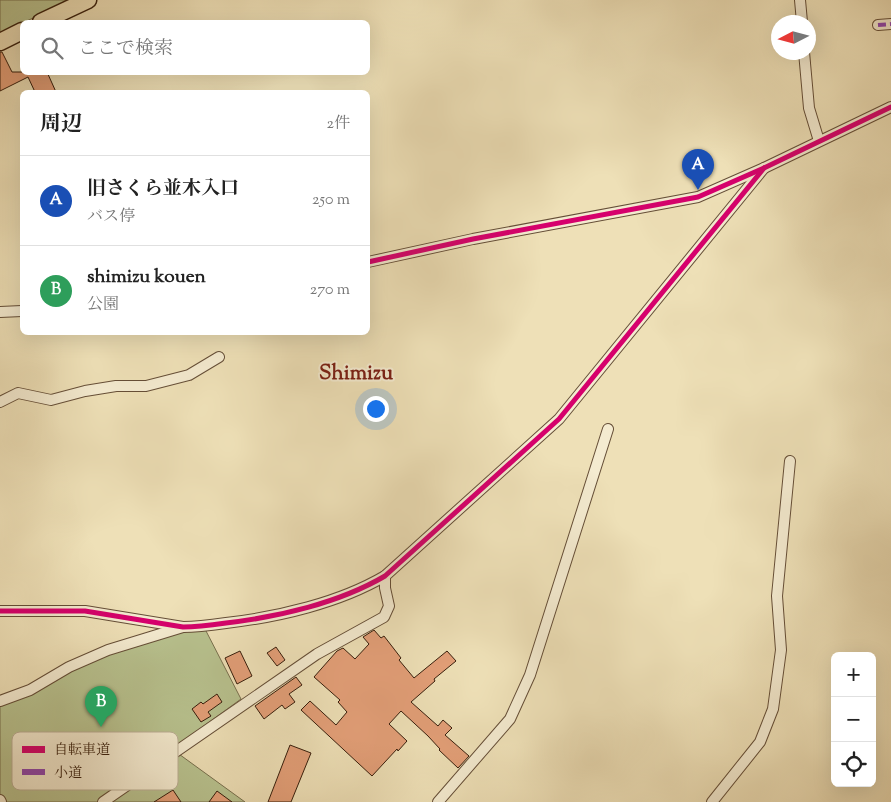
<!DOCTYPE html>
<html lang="ja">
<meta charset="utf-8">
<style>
:root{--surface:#fff;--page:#f2f2f2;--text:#222;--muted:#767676;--line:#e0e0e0;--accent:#2563eb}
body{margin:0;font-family:"Sorts Mill Goudy","Noto Serif JP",serif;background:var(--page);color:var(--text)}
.controls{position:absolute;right:15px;bottom:15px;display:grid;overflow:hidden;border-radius:8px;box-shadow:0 5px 20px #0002}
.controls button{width:45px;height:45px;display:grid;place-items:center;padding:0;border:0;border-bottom:1px solid var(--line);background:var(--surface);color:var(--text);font:25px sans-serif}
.compass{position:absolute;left:771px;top:15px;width:45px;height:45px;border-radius:50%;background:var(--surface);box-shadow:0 5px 20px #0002;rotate:264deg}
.you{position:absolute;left:375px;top:408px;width:18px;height:18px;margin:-12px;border:4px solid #fff;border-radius:50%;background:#1a73e8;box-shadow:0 0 0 8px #1a73e833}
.badge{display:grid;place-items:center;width:32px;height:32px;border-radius:50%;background:var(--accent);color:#fff;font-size:16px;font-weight:700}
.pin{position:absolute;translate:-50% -41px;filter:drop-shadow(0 1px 2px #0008)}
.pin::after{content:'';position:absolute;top:26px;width:18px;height:15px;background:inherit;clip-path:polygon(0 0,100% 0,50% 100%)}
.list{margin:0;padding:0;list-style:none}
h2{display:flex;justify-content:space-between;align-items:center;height:65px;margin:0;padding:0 20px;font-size:21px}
h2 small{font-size:16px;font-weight:400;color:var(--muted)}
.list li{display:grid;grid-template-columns:32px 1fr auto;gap:15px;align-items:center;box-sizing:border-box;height:90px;padding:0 20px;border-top:1px solid var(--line)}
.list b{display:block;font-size:19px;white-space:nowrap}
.list p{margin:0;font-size:16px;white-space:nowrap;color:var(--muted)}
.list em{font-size:16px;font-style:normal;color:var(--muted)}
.icon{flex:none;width:28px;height:28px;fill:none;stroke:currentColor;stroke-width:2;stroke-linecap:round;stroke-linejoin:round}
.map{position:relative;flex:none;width:891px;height:802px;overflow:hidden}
.search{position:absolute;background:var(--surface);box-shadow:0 5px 20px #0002;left:20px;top:20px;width:350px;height:55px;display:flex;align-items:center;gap:12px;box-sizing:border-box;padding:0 18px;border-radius:8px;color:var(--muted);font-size:19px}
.panel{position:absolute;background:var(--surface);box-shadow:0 5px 20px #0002;left:20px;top:90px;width:350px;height:245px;border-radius:8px}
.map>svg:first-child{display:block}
.green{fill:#b8c28f;stroke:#78704e}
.building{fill:#e39f78;stroke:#371e0c}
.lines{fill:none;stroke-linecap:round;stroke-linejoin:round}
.minor-casing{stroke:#654e37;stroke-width:12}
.primary-casing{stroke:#371e0c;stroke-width:19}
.minor{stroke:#f4ebd0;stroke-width:10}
.primary{stroke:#eee0b7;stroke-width:16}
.quiet{stroke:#8e44ad;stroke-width:4;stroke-dasharray:8 4;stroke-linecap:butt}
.cycleway-casing{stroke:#f4ebd0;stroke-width:8}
.cycleway{stroke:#d6006c;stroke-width:5}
.labels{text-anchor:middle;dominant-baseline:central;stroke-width:4;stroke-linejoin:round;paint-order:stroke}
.quarter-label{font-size:21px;font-weight:bold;fill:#7a1f14;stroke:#f4ebd0}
.key{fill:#f4ebd0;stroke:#bbae95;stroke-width:1}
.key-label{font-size:14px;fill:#371e0c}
</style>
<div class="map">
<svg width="891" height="802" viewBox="0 0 891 802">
<rect width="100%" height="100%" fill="#eee0b7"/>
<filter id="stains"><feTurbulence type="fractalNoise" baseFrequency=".004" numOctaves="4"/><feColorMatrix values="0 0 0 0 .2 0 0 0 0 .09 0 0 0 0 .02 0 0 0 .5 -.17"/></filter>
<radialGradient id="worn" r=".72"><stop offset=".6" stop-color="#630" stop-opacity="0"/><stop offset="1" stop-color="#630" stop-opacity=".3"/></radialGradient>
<!-- green -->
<g class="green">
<path d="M0 0H67L68 1 0 34Z"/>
<path d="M205 629 241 699 172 749 245 802H0V705L92 659 190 630Z"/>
</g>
<!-- building -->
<g class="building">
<path d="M0 52H2L12 72H47L56 92H35L28 77 0 91Z"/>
<path d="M374 630 381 638 384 636 401 658 399 660 414 678 447 651 456 661 434 679 435 681 411 702 438 726 443 720 452 728 445 735 469 756 458 768 439 750 440 749 428 736 401 711 389 724 407 741 398 751 397 749 372 776 301 710 310 701 336 725 347 712 338 702 340 700 314 677 337 651 343 648 355 659 369 644 363 637Z"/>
<path d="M276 647 285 660 277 666 267 653Z"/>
<path d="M240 651 252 676 237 684 225 658Z"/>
<path d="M296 677 302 685 289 694 295 702 285 709 282 705 264 719 255 706Z"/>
<path d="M217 694 222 702 208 712 211 716 201 722 192 709 201 702 203 704Z"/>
<path d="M290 745 311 753 291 802H268Z"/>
<path d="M173 790 181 802H154Z"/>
<path d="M217 791 232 802H209Z"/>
</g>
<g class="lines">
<!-- minor casing -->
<g class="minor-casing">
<g id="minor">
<path d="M800 0 802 22"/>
<path d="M878 25 891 24"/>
<path d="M804 52 809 108 819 141"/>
<path d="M368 262 473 239 698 197 764 168 891 107"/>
<path d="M0 312 22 311"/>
<path d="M0 402 18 393 51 400 85 391 116 386H146L189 375 219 357"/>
<path d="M0 611H85L183 627C198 627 212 625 226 623 278 617 339 603 385 576L559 419 764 168"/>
<path d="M0 701 30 690 69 667 108 650 183 627"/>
<path d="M0 800 1 802"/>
<path d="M103 802 317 654 384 617 389 606 385 588V576"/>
<path d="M438 802 510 719 530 675 608 429"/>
<path d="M712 802 760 742 773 709 781 650 777 596 790 461"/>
</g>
</g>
<!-- primary casing -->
<g class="primary-casing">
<g id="primary">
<path d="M41 22 88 0"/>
<path d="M0 42 22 31"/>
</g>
</g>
<!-- minor -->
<use href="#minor" class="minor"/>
<!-- primary -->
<use href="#primary" class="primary"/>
<!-- quiet -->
<path class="quiet" d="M878 25 891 24"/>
<!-- cycleway casing -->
<g class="cycleway-casing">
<g id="cycleway">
<path d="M368 262 473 239 698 197 764 168 891 107"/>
<path d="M0 611H85L183 627C198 627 212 625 226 623 278 617 339 603 385 576L559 419 764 168"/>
</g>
</g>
<!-- cycleway -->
<use href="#cycleway" class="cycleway"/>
</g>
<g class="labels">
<!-- quarter labels -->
<g class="quarter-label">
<text x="356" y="374">Shimizu</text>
</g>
</g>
<!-- legend -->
<rect x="12" y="732" width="166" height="58" rx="8" class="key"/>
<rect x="22" y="746" width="23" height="7" fill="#d6006c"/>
<rect x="22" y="769" width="23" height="6" fill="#8e44ad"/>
<g class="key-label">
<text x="54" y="754">自転車道</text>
<text x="54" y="777">小道</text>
</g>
<rect width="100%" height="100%" filter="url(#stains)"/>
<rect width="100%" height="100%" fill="url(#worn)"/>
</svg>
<div class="controls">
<button>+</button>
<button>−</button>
<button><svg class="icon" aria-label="locate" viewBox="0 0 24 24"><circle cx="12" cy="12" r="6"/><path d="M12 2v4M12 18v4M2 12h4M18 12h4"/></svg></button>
</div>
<svg class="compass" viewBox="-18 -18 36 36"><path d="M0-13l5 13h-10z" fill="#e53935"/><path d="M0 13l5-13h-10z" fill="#767676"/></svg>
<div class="you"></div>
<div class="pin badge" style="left:698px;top:190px;background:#1a4fb4">A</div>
<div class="pin badge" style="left:101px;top:727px;background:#2e9e5b">B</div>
<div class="search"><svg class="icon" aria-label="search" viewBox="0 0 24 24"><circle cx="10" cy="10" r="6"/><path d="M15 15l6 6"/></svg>ここで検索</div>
<section class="panel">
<h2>周辺<small>2件</small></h2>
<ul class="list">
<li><span class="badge" style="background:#1a4fb4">A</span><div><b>旧さくら並木入口</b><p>バス停</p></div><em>250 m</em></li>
<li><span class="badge" style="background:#2e9e5b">B</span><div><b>shimizu kouen</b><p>公園</p></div><em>270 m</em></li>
</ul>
</section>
</div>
